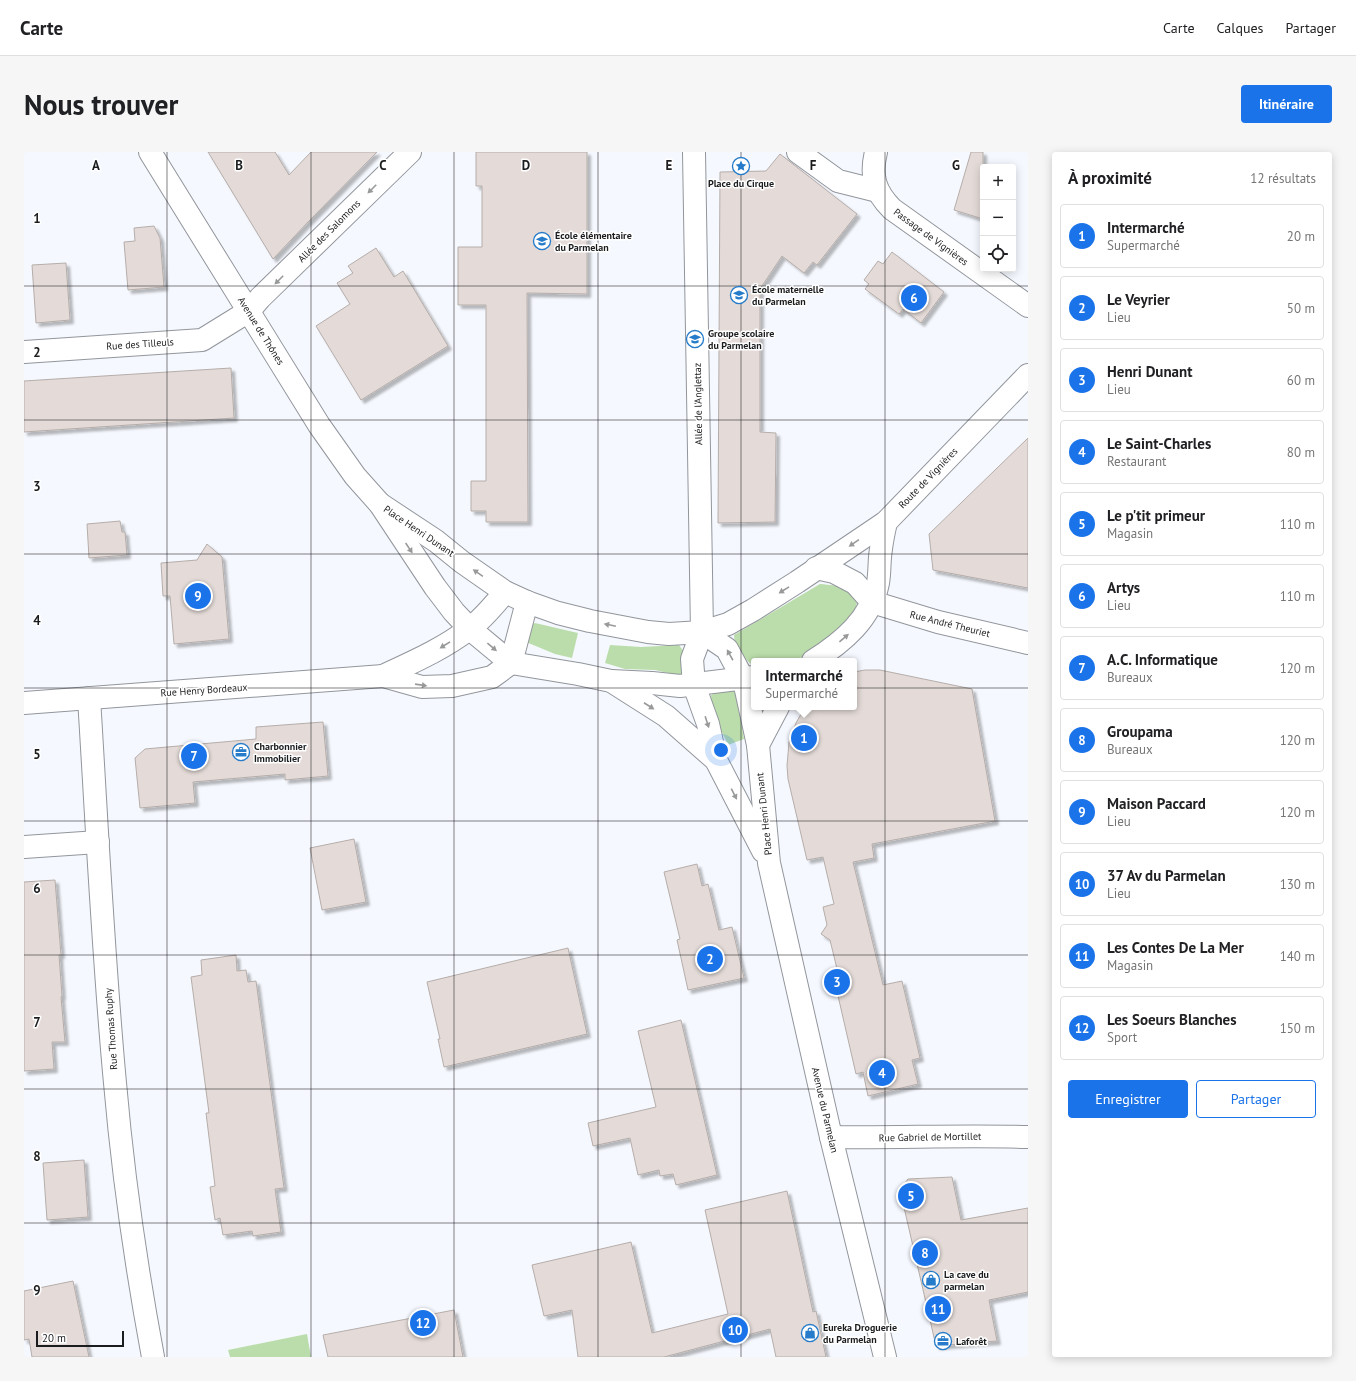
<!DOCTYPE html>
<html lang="fr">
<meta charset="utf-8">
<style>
:root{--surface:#fff;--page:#f6f6f6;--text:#202124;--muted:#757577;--line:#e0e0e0;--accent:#1a73e8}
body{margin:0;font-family:"PT Sans",sans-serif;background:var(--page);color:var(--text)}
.controls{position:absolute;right:12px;top:12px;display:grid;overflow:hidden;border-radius:4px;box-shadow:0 2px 10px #0003}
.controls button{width:36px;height:36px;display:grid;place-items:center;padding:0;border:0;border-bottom:1px solid var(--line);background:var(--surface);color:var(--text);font:20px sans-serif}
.scale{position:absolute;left:12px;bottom:10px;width:88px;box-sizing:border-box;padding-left:4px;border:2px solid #1b1c1e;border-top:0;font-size:11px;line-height:14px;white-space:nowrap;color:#1b1c1e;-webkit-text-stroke:3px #fff;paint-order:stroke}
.you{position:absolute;left:697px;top:598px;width:14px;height:14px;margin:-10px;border:3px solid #fff;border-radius:50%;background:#1a73e8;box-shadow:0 0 0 6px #1a73e833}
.badge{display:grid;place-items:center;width:26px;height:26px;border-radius:50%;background:var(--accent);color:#fff;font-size:13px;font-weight:700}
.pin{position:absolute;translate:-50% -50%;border:2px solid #fff;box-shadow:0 1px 4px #0006}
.popup{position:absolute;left:727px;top:506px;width:106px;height:52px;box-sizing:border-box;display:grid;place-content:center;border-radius:4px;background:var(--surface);filter:drop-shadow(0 1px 3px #0005);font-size:13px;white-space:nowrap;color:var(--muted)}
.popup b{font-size:15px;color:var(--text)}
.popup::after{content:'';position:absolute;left:50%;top:100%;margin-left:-8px;border:8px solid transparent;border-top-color:var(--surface)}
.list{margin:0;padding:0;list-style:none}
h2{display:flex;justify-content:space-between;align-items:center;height:52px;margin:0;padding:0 16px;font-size:17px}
h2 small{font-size:13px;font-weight:400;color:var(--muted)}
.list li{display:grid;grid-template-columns:26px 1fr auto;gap:12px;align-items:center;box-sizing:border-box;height:64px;margin:0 8px 8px;padding:0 8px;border:1px solid var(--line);border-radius:4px}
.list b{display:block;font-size:15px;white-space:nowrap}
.list p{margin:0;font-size:13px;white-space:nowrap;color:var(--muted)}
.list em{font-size:13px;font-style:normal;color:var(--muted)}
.actions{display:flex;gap:8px;padding:12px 16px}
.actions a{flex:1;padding:9px 0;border:1px solid var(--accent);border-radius:4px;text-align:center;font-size:14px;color:var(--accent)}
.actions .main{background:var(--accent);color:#fff}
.icon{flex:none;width:22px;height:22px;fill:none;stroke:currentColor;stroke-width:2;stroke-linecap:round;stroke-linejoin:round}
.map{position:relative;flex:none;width:1004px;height:1205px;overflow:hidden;border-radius:4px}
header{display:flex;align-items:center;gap:24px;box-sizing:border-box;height:56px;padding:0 20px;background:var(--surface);border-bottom:1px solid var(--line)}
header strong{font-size:19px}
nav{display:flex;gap:22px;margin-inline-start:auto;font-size:14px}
.intro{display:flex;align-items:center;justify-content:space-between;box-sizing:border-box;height:96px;padding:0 24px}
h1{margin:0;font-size:28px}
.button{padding:10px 18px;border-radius:4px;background:var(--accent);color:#fff;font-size:14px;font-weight:700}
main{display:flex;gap:24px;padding:0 24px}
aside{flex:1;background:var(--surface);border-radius:4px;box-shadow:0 2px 10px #0003}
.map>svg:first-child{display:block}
.green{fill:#bbddab}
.building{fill:#e4dbd8;stroke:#b5adaa;filter:url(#shadow)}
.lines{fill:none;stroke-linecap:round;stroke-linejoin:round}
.minor-casing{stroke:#92969c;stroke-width:24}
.major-casing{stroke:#92969c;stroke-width:24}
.minor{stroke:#fff;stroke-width:22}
.major{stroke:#fff;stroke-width:22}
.oneway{fill:#98999a}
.grid{fill:none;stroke:#1b1c1e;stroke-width:1;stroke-opacity:0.55}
.labels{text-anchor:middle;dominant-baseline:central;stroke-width:3;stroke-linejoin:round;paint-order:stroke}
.poi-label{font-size:10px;font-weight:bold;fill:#1b1c1e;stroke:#fff;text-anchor:start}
.street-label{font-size:10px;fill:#1b1c1e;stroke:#fff}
.grid-label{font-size:13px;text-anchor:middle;font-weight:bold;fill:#1b1c1e;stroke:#fff;stroke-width:3;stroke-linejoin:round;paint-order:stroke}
</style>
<header>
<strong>Carte</strong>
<nav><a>Carte</a><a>Calques</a><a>Partager</a></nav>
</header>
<div class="intro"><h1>Nous trouver</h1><a class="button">Itinéraire</a></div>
<main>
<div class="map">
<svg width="1004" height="1205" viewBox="0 0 1004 1205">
<defs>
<filter id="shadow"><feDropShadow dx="3.5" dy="3.5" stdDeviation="1" flood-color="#0004"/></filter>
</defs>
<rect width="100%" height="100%" fill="#f5f8fe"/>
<!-- green -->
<g class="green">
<path d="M796 432C816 434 822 433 833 451L830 460 811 481 787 501 769 509H730V515C721 506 710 497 710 483Z"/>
<path d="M511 471 554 481 548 506 531 502 502 490 503 475Z"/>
<path d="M586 493 617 495 655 493 660 500 659 519 657 524 631 518 601 517 581 511Z"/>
<path d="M695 539H712L720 587 704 593C697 577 687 561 687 543Z"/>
<path d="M283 1182 287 1205H206L204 1198Z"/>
</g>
<!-- building -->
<g class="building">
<path d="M184 0H251L265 23 287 0H353L284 70 249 107Z"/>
<path d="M452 0H563V142L503 141 504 370H462V359H447V329H462V153H434V95H458V34H452Z"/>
<path d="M947 0H959V67L930 58Z"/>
<path d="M756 2 833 62 793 113 789 110 780 121 758 104 736 137V280L752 281 751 370 694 371 696 20 742 19Z"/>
<path d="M130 74 136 86 140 135 104 138 100 90 111 89 110 76Z"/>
<path d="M352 96 370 125 379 119 424 194 337 248 292 174 326 152 313 131 329 121 324 114Z"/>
<path d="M868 100 920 140 897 171 879 157 875 162 841 137 845 132 840 128 854 109 859 112Z"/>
<path d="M42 111 46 168 12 171 8 113Z"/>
<path d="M207 216 210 266 0 280V229Z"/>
<path d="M1004 286V436L909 418 905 382Z"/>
<path d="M96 369 98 380H101L103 403 65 406 63 372Z"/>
<path d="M183 392 198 405 205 487 150 492 146 444H139L137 411 173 408Z"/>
<path d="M841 518H856L948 537 971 669 848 692 850 706 829 710 859 833 878 829 896 906 888 908 894 932 844 944 839 920 832 922 809 822 814 821 806 788 797 782 803 773 799 755 810 752 799 705 783 708 764 627 763 614 765 590 772 571 781 555H830V520Z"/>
<path d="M299 570 304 624 261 628V622L169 630 171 651 116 656 111 606 121 597 232 587V575Z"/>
<path d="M330 687 342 750 298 758 286 696Z"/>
<path d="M673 712 678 734 684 732 695 778 708 775 720 826 664 838 653 788 656 787 640 720Z"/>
<path d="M31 728 37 803H35L38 844 37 845 41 890H28L30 917 0 919V730Z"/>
<path d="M544 796 563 882 420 915 414 887H416L403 830Z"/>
<path d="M212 803 213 819 222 818 224 830 232 829 260 1036 251 1037 257 1080 229 1084 228 1079 199 1083 196 1066 191 1068 186 1035 191 1034 182 961H185L167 825 178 823 177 808Z"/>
<path d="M657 868 693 1023 652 1033 649 1022 636 1024 635 1018 614 1023 606 986 569 994 564 971 632 955 614 879Z"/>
<path d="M60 1008 64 1065 23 1068 19 1011Z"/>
<path d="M928 1025 937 1068 1004 1056V1140L965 1148 973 1189 912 1194 876 1038 884 1027Z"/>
<path d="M763 1039 789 1160 792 1159 802 1205H752L746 1177 640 1205H554L548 1158 520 1164 508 1113 607 1090 628 1181 704 1162 681 1058Z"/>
<path d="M49 1129 65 1205H8L5 1187 0 1188V1139Z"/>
<path d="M430 1158 439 1205H304L299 1183Z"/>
</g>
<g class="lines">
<!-- minor casing -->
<g class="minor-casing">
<g id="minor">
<path d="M670 0 678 480 668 507 670 533 684 572 692 608"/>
<path d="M774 0 814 29 854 39"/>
<path d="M852 0C846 24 851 40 868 57L1004 154"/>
<path d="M0 200 178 188 225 159 236 146 386 0"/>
<path d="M792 416 810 420 831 431 848 450 914 470 1004 491"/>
<path d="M678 480 704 472 729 458 773 430 862 370 1004 223"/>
<path d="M789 509C819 490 847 467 854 431 856 420 855 408 857 397 858 388 860 379 862 370"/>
<path d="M359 524C389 510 419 497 445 477 459 467 470 453 481 440"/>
<path d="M587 529 628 531 656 534 730 525"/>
<path d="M65 546C73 674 79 803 91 931 99 1023 112 1114 129 1205"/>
<path d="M0 551 359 524 398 535 428 534 468 525 487 511 503 450"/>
<path d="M734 593 754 555"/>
<path d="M0 695 74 690"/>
<path d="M807 985C873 986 938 983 1004 985"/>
</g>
</g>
<!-- major casing -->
<g class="major-casing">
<g id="major">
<path d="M126 0 295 273 331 324 356 352 411 435 430 460 446 477 487 511 554 522 587 529 642 564 692 608 739 699"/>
<path d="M356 352 412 389 438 410 481 440 503 450 534 461 566 469 624 480 645 482 678 480 703 497 719 527 722 538 734 593 745 711 807 985 861 1205"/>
</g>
</g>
<!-- minor -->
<use href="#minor" class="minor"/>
<!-- major -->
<use href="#major" class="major"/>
</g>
<!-- one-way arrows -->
<defs><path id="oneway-solid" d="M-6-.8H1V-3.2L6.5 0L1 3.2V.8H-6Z"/></defs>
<g class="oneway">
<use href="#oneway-solid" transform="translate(348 37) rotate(135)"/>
<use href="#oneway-solid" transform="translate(255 128) rotate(135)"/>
<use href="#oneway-solid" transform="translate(830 391) rotate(146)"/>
<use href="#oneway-solid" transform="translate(385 396) rotate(56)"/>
<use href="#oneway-solid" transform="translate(454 421) rotate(-145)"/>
<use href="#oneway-solid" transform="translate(760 438) rotate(148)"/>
<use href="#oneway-solid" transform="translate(586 473) rotate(-168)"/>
<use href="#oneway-solid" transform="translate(820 486) rotate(-40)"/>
<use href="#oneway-solid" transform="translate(421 493) rotate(148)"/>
<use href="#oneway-solid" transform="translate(468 495) rotate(40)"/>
<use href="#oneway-solid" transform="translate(706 503) rotate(-119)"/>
<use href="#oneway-solid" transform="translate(397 533) rotate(8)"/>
<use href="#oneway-solid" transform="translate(625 554) rotate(33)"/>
<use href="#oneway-solid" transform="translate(683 570) rotate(72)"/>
<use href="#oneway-solid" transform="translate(710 642) rotate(63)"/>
</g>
<!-- grid -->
<path class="grid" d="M143 0V1205M287 0V1205M430 0V1205M574 0V1205M717 0V1205M861 0V1205M0 134H1004M0 268H1004M0 402H1004M0 536H1004M0 669H1004M0 803H1004M0 937H1004M0 1071H1004"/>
<!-- icons -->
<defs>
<g id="sight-ring" transform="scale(0.9)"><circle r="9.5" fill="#fff" stroke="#267cca" stroke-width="1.5"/><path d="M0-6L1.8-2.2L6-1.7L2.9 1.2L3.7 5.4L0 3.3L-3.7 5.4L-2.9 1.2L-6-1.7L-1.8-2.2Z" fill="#267cca"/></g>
<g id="school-ring" transform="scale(0.9)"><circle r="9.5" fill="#fff" stroke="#267cca" stroke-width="1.5"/><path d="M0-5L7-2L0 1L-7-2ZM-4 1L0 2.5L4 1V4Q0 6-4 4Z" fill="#267cca"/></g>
<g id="office-ring" transform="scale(0.9)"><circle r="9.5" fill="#fff" stroke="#267cca" stroke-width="1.5"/><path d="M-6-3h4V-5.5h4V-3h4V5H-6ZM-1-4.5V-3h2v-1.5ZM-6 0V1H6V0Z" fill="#267cca"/></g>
<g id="shop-ring" transform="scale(0.9)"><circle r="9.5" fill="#fff" stroke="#267cca" stroke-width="1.5"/><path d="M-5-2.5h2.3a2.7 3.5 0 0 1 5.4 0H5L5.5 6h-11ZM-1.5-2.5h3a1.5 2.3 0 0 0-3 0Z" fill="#267cca"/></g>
</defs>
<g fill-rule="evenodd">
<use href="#sight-ring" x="717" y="14"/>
<use href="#school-ring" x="518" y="89"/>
<use href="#school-ring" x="715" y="143"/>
<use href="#school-ring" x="671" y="187"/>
<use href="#office-ring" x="217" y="600"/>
<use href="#shop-ring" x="907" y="1128"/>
<use href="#shop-ring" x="786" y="1181"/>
<use href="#office-ring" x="919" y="1189"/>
</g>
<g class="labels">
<!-- poi labels -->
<g class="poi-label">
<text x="717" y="31" text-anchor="middle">Place du Cirque</text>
<text x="531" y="83">École élémentaire<tspan x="531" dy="12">du Parmelan</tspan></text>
<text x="728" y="137">École maternelle<tspan x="728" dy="12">du Parmelan</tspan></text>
<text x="684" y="181">Groupe scolaire<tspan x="684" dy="12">du Parmelan</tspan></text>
<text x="230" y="594">Charbonnier<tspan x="230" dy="12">Immobilier</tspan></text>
<text x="920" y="1122">La cave du<tspan x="920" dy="12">parmelan</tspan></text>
<text x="799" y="1175">Eureka Droguerie<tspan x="799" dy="12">du Parmelan</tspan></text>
<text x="932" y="1189">Laforêt</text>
</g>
<!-- street labels -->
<g class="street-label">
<text transform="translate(305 79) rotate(-45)">Allée des Salomons</text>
<text transform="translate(907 85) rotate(36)">Passage de Vignières</text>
<text transform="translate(237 179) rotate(58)">Avenue de Thônes</text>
<text transform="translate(116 192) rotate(-4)">Rue des Tilleuls</text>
<text transform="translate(674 252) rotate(-91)">Allée de l'Anglettaz</text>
<text transform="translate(904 326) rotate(-46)">Route de Vignières</text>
<text transform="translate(395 379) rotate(34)">Place Henri Dunant</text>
<text transform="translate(926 472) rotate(14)">Rue André Theuriet</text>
<text transform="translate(180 538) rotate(-4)">Rue Henry Bordeaux</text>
<text transform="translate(740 662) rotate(-96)">Place Henri Dunant</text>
<text transform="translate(87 877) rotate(-94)">Rue Thomas Ruphy</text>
<text transform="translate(801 958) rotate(77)">Avenue du Parmelan</text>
<text transform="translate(906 985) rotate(-1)">Rue Gabriel de Mortillet</text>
</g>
</g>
<g class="grid-label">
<text x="72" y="18">A</text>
<text x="215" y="18">B</text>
<text x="359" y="18">C</text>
<text x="502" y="18">D</text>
<text x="645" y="18">E</text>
<text x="789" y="18">F</text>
<text x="932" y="18">G</text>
<text x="13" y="71">1</text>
<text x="13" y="205">2</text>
<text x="13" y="339">3</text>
<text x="13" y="473">4</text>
<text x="13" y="607">5</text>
<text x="13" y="741">6</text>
<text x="13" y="875">7</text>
<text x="13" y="1009">8</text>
<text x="13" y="1143">9</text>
</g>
</svg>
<div class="controls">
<button>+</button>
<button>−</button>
<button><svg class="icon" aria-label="locate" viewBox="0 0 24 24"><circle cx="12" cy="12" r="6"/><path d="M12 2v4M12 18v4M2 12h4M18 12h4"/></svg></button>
</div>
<div class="scale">20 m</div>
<div class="you"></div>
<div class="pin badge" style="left:780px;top:586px">1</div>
<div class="popup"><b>Intermarché</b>Supermarché</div>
<div class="pin badge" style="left:686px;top:807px">2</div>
<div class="pin badge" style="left:813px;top:830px">3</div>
<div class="pin badge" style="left:858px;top:921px">4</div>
<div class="pin badge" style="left:887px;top:1044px">5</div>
<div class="pin badge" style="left:890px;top:146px">6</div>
<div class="pin badge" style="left:170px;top:604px">7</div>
<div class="pin badge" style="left:901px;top:1101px">8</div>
<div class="pin badge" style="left:174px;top:444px">9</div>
<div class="pin badge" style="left:711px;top:1178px">10</div>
<div class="pin badge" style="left:914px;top:1157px">11</div>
<div class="pin badge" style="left:399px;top:1171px">12</div>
</div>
<aside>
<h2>À proximité<small>12 résultats</small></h2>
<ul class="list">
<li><span class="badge">1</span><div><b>Intermarché</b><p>Supermarché</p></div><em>20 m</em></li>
<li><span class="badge">2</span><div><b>Le Veyrier</b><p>Lieu</p></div><em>50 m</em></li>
<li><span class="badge">3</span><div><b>Henri Dunant</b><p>Lieu</p></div><em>60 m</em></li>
<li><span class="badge">4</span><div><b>Le Saint-Charles</b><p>Restaurant</p></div><em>80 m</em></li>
<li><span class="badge">5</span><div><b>Le p'tit primeur</b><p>Magasin</p></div><em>110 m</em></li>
<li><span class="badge">6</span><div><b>Artys</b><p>Lieu</p></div><em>110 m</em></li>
<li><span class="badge">7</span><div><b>A.C. Informatique</b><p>Bureaux</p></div><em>120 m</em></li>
<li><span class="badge">8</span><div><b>Groupama</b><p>Bureaux</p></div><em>120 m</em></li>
<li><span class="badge">9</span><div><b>Maison Paccard</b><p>Lieu</p></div><em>120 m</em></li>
<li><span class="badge">10</span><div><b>37 Av du Parmelan</b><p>Lieu</p></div><em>130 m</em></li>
<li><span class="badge">11</span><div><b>Les Contes De La Mer</b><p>Magasin</p></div><em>140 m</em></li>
<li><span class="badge">12</span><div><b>Les Soeurs Blanches</b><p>Sport</p></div><em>150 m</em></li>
</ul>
<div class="actions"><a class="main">Enregistrer</a><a>Partager</a></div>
</aside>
</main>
